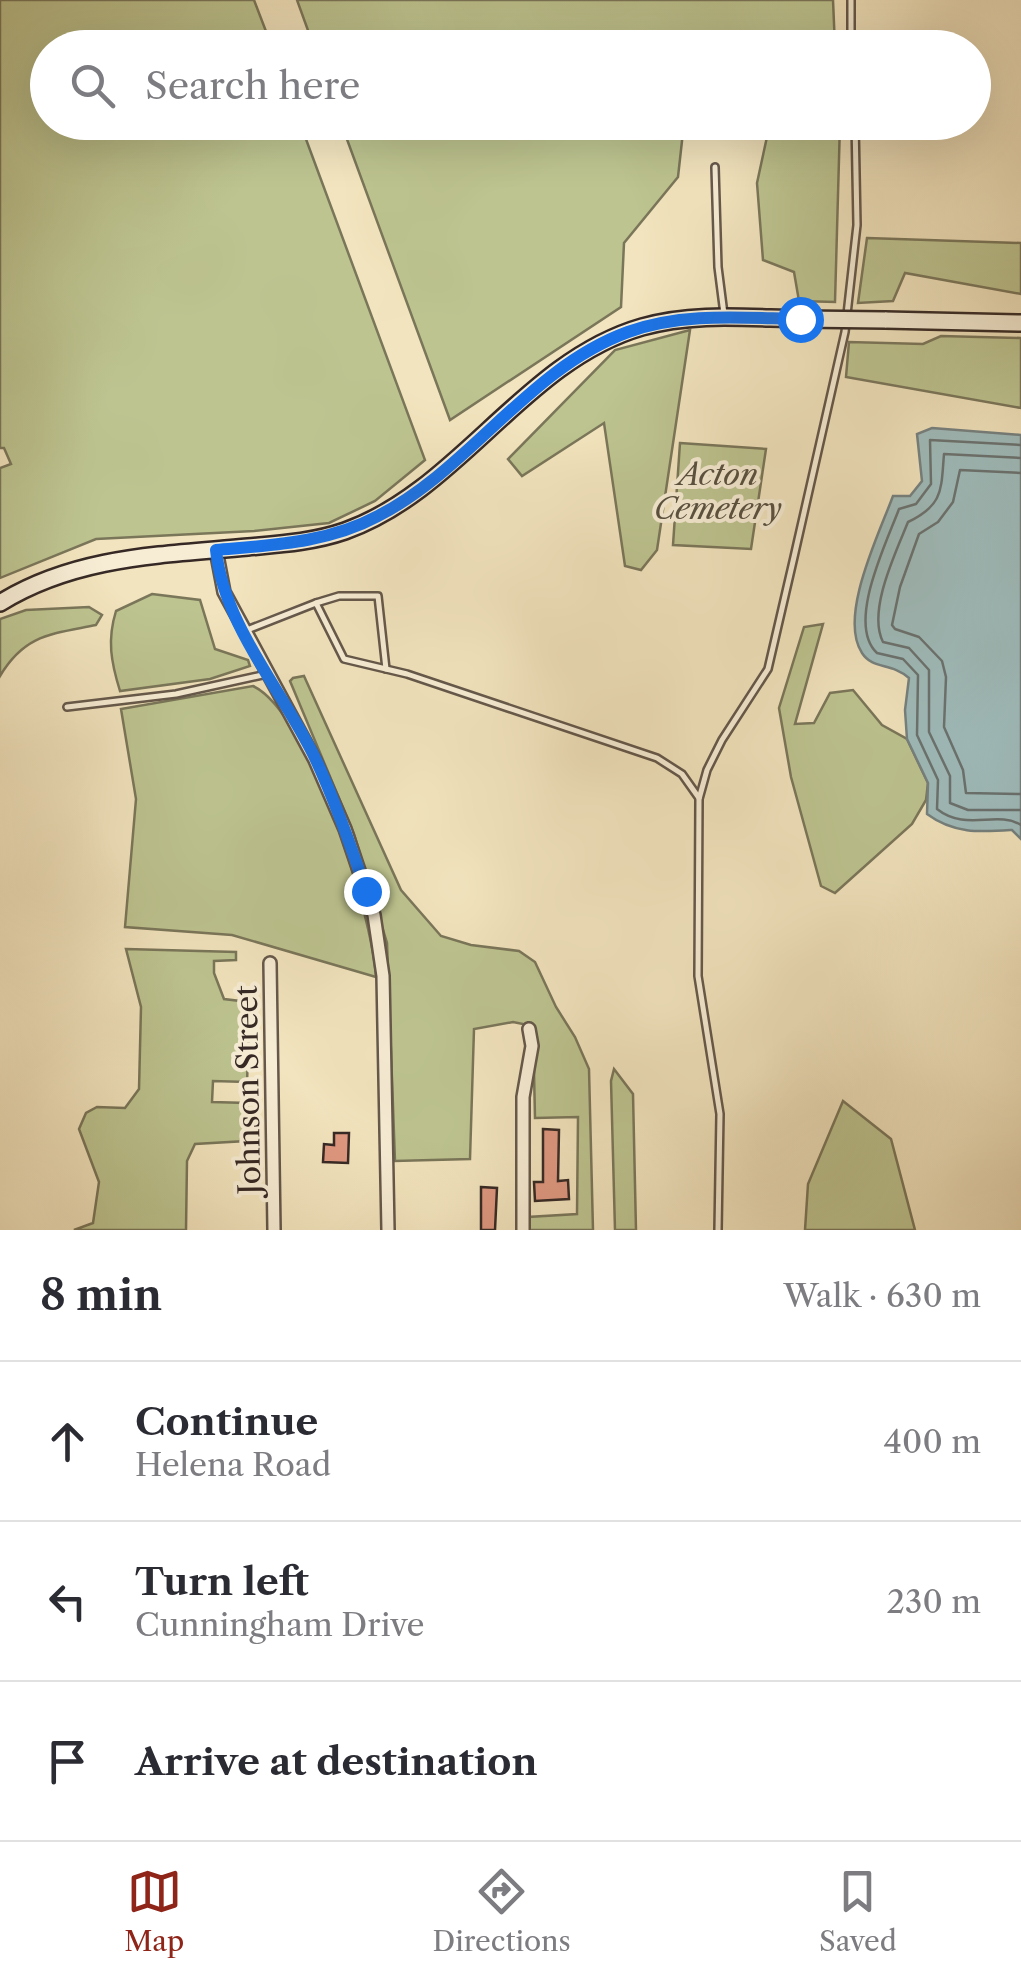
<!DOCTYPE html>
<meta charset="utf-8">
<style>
:root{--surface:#fff;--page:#f7f7f7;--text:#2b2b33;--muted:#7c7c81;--line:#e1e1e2;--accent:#8f2418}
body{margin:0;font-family:"Libre Caslon Text",serif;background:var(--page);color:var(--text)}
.stop{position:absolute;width:30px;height:30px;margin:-22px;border:8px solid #1a73e8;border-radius:50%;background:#fff}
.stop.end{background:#1a73e8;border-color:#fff;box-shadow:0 2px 10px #0008}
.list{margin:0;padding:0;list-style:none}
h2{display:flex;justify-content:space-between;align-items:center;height:130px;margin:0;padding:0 40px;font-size:42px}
h2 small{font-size:32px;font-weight:400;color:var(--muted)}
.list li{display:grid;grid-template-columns:65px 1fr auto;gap:30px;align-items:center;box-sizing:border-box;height:160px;padding:0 40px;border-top:2px solid var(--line)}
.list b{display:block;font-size:38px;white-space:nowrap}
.list p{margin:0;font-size:32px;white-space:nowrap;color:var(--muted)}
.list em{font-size:32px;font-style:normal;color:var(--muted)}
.icon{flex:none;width:55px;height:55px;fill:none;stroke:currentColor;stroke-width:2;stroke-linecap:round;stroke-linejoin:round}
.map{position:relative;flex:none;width:1021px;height:1230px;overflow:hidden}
.search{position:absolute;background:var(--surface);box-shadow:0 10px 40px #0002;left:30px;right:30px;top:30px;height:110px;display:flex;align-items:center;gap:25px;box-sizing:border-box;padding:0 35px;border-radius:55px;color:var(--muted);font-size:38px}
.sheet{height:610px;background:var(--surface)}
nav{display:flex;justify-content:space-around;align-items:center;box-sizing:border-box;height:140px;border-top:2px solid var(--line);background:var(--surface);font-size:28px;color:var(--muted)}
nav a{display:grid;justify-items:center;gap:5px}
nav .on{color:var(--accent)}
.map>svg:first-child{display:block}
.green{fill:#bdc490;stroke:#7a765a;stroke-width:2.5}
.water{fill:#9fbcbc;stroke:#758180;stroke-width:2.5}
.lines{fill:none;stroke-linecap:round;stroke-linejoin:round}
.shore{stroke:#6a7270;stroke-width:2.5}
.building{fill:#df9881;stroke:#362925;stroke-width:2.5}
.lane-casing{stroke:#65584b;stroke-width:10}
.street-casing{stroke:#65584b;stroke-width:16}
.secondary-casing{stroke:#362925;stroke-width:20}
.lane{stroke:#f7edd5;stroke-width:5}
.street{stroke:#f7edd5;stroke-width:11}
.secondary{stroke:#f7edd5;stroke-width:15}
.secondary-bridge-casing{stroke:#362925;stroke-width:20;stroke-linecap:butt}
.secondary-bridge{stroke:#f7edd5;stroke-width:15}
.route{stroke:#1a73e8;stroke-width:12}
.labels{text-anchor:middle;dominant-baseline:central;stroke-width:8;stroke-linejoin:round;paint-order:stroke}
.park-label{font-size:30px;font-style:italic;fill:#585040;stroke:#f7edd5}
.street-label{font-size:30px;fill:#362925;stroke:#f7edd5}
</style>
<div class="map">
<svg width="1021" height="1230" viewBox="0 0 1021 1230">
<rect width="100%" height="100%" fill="#f2e4be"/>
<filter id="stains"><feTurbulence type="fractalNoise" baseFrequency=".002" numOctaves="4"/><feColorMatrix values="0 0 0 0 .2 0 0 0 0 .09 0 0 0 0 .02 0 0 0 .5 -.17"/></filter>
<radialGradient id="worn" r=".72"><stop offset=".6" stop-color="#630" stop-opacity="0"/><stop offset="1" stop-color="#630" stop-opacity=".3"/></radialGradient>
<!-- green -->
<g class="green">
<path d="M0 0H254L272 47 48 48V122L300 123 425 460 375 501 329 523 254 531 96 539 0 578V468L11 464 4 448H0Z"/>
<path d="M297 0H833L835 47H314Z"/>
<path d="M341 123V122L684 123 678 177 624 243 621 307 450 420Z"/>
<path d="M770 123H840L835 302 799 301 794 272 763 260 757 183Z"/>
<path d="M867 238 1021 243V294L905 273 893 301 858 303Z"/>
<path d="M690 330 657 550 641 570 625 566 604 423 522 476 508 459 615 350Z"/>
<path d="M941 336 1021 338V408L846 377 849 342 923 344Z"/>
<path d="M680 443 766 449 751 549 673 545Z"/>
<path d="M152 594 200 600 215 649 248 660 250 666 210 679 120 691C111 662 107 640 116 611Z"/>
<path d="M89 607 102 615 96 625C52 634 25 634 0 676V619L26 610Z"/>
<path d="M823 624 795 724 814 723 830 693 853 690 882 725 907 739 928 783 926 800 912 824 835 893 821 886 791 777 779 708 804 627Z"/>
<path d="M304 676 401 890 441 936 471 945 519 951 535 962 556 1007 575 1037 589 1069 593 1230H528V1217L577 1214 578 1117 535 1118 533 1026 513 1022 474 1029 470 1159 395 1161 387 943 354 834 290 681 293 678Z"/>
<path d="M253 686C310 713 372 914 376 977L232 935 125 927 136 799 121 709Z"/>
<path d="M126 949 236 952V960L214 961V973L224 999 240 1001 249 1030 247 1082 213 1081 212 1102 248 1103 246 1141 195 1144 187 1161 186 1230H74L93 1223 99 1182 79 1129 86 1113 97 1107 125 1108 139 1089 141 1007Z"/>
<path d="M614 1069 633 1094 636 1230H615L611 1081Z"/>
<path d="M843 1101 891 1139 915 1230H805L808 1184Z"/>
</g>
<!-- water -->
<path class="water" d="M932 428 1021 435V839L1012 830C980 832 954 834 927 814L928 783 907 739 905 710 909 678C891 662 873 670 862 653 838 617 879 534 893 496H910L922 481 917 434Z"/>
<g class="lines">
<!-- shore -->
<g class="shore">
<path d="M1021 445 930 440 931 484 916 504 899 509C886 544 846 624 877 653L903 659 918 675 917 735 938 780 937 809C966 832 997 810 1021 825"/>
<path d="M1021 458 944 454C941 489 944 505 908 522 896 552 867 611 883 642L909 648 929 670V732L950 776V803L968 810H1021"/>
<path d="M1021 473 960 470 953 502 938 522 919 534 900 587 892 625 895 629 919 637 942 661 946 677 944 727 963 770 966 793 1021 794"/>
</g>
</g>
<!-- building -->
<g class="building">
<path d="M543 1129 559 1130 558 1181 568 1180 569 1199 535 1201 534 1182H543Z"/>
<path d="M334 1133H349L348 1163 323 1162 324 1144 334 1145Z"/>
<path d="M481 1187 497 1188 495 1230H481Z"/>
</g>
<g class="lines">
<!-- lane casing -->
<g class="lane-casing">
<g id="lane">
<path d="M851 0V48"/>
<path d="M715 167 718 267 724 314"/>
<path d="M316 603 339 596H378L386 669"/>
<path d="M247 630 316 603 344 659 407 674 657 758 682 774 699 798"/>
<path d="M67 707 176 694 267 674"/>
<path d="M718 1230 720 1114 698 976 699 799 707 770 722 740 768 669 794 557 845 332 857 225 855 122"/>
</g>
</g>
<!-- street casing -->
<g class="street-casing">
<g id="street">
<path d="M216 550 224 592 315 760 345 829 374 915 383 976 388 1230"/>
<path d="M270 963 274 1230"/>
<path d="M523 1230V1097L532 1046 529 1029"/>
</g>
</g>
<!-- secondary casing -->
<g class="secondary-casing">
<g id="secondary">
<path d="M885 320 1021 323"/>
<path d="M0 603C76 556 162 555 248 547 281 544 313 542 345 531 460 490 524 361 642 327 694 312 748 318 801 319"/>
</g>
</g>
<!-- lane -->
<use href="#lane" class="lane"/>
<!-- street -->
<use href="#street" class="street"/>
<!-- secondary -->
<use href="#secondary" class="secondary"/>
<!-- secondary-bridge casing -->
<g class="secondary-bridge-casing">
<path id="secondary-bridge" d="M801 319 885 320"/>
</g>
<!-- secondary-bridge -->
<use href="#secondary-bridge" class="secondary-bridge"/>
</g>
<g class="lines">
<!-- route -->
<path class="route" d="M366 891C351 846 336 803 316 760 284 692 224 627 216 550 272 545 328 543 378 516 470 469 529 368 628 332 683 312 743 318 800 319"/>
</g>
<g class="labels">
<!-- park labels -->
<g class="park-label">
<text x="718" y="474">Acton<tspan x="718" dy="34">Cemetery</tspan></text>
</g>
<!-- street labels -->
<g class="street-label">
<text transform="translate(248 1090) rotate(-91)">Johnson Street</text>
</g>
</g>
<rect width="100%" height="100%" filter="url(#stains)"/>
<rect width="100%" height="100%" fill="url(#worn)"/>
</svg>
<div class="stop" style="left:800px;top:319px"></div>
<div class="stop end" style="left:366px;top:891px"></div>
<div class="search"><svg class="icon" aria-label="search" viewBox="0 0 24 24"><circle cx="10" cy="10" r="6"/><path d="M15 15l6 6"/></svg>Search here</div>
</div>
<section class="sheet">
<h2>8 min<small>Walk · 630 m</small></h2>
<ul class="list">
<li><svg class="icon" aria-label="ahead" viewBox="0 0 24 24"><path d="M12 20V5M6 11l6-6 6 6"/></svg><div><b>Continue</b><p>Helena Road</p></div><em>400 m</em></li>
<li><svg class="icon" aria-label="left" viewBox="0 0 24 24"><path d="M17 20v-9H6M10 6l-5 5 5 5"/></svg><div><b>Turn left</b><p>Cunningham Drive</p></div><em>230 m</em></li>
<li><svg class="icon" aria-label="arrive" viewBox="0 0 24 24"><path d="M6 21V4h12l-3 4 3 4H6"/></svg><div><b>Arrive at destination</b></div></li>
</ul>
</section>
<nav>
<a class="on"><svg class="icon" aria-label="map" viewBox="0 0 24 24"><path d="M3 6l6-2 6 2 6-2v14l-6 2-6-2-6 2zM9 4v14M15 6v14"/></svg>Map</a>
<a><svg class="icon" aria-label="directions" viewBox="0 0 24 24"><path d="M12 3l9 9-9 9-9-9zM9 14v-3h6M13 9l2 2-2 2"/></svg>Directions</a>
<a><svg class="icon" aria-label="saved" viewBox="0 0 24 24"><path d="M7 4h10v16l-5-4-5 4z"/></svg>Saved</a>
</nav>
